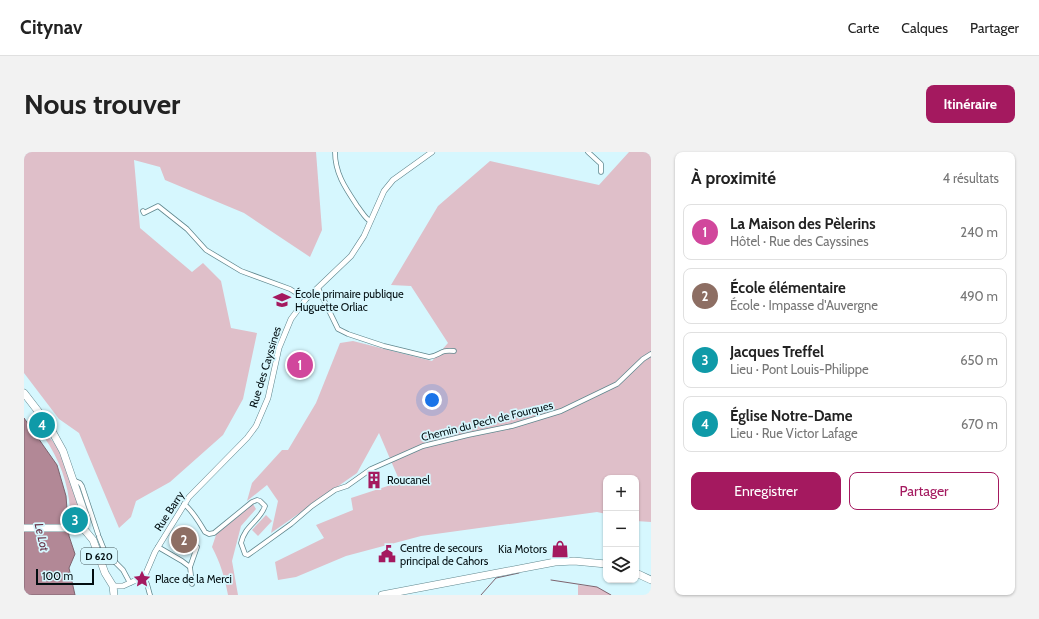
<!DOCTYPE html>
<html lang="fr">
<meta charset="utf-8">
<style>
:root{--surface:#fff;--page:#f2f2f2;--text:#222;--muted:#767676;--line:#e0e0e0;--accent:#a4195f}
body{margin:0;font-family:Cabin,sans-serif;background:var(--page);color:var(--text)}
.controls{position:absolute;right:12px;bottom:12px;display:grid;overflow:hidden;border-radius:8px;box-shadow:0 1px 3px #0004}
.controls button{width:36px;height:36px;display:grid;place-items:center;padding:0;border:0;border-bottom:1px solid var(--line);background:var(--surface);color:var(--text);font:20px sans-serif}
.scale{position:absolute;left:12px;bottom:10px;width:58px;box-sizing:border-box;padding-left:4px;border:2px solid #020e11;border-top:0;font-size:11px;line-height:14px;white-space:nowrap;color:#020e11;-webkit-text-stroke:3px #d6f7fe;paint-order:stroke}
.you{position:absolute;left:408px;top:248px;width:14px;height:14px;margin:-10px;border:3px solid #fff;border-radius:50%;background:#1a73e8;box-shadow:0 0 0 6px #1a73e833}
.badge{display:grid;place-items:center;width:26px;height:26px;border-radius:50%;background:var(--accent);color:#fff;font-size:13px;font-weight:700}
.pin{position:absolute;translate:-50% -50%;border:2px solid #fff;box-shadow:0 1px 4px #0006}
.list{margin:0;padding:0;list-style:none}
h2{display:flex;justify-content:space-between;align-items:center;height:52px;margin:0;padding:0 16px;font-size:17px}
h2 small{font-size:13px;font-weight:400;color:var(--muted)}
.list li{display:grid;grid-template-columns:26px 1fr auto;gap:12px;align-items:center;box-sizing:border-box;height:56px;margin:0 8px 8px;padding:0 8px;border:1px solid var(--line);border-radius:8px}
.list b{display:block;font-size:15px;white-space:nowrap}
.list p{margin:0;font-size:13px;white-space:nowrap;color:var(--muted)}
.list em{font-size:13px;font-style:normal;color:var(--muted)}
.actions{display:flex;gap:8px;padding:12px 16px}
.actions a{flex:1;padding:9px 0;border:1px solid var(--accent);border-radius:8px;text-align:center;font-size:14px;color:var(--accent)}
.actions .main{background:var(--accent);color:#fff}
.icon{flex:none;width:22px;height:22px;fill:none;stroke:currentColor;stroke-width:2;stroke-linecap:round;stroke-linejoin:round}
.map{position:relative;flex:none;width:627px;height:443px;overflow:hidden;border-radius:8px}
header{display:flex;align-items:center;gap:24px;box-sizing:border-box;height:56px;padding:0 20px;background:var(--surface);border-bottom:1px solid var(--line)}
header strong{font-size:19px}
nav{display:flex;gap:22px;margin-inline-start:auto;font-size:14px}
.intro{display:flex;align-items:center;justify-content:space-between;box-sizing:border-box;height:96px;padding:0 24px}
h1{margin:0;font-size:28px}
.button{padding:10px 18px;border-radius:8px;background:var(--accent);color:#fff;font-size:14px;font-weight:700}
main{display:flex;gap:24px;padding:0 24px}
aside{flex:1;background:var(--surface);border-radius:8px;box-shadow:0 1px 3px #0004}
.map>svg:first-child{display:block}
.green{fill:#dfbfc9}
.water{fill:#b28896;stroke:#7d636e}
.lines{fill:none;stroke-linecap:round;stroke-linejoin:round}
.stream{stroke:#7d636e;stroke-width:1}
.minor-casing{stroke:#60878e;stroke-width:5.5}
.tertiary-casing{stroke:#60878e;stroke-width:6}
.primary-casing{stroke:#60878e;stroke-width:8}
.minor{stroke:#fff;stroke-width:4}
.tertiary{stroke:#fff;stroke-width:5}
.primary{stroke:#fff;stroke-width:7}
.labels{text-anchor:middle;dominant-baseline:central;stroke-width:3.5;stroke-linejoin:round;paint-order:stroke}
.shield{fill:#d6f7fe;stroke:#425458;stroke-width:1}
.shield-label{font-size:10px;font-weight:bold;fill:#020e11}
.poi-label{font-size:11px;fill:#020e11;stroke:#d6f7fe;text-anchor:start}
.street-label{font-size:11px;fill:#020e11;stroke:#d6f7fe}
.water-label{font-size:12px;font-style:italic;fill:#642c42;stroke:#d6f7fe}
</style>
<header>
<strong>Citynav</strong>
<nav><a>Carte</a><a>Calques</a><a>Partager</a></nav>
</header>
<div class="intro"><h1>Nous trouver</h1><a class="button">Itinéraire</a></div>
<main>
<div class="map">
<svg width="627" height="443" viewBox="0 0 627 443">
<rect width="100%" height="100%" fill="#d6f7fe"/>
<!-- green -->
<g class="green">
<path d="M0 0H292L298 78 286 105 220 61 141 28 136 15 110 8 116 76 168 120 179 111 197 129 207 176 233 181 219 247 199 283 146 330 112 349 107 365 95 376 55 281 35 267 0 221Z"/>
<path d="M605 0H627V370L612 369V326H582V362L573 360 397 384 322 404 272 425 254 428 251 410 300 386 292 373 329 358 327 346 376 330 355 281 333 321 247 381 254 349 243 333 223 349 228 331 258 298H264L292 251 316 191 329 189 408 209 424 191 387 134 367 133 414 54 466 9 575 33Z"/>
<path d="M21 284C36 285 52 346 57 361 58 369 53 372 46 373 48 341 38 311 20 285Z"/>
<path d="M229 352 232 357 217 374 208 409 214 443H204C201 426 196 410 188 395L193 380Z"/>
<path d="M242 363 248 369 234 384 228 378Z"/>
<path d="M554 433 573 435 587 443H554Z"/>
</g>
<!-- water -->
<path class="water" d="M0 266 33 313 42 344 45 384 51 402 45 416 51 443H0Z"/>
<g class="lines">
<!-- stream -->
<g class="stream">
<path d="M527 428 573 435 587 443"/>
<path d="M457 443 472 426 495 421"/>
</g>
<!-- minor casing -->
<g class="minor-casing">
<g id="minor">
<path d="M311 0C311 22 322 37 334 55 338 60 341 66 346 69"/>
<path d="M564 0 577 12V20"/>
<path d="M119 59 120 61 134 54 163 77 182 98 217 119 266 137 282 147"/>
<path d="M294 136 314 177 324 182 360 194 405 205C416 204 416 197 430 199"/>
<path d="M49 328 56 331 58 334 74 382"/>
<path d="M160 352C169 359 175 370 181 380L185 382 190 381 228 350 233 348 236 349 241 354C236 369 221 373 217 391L221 402 224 403 267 372 288 354 311 338 323 334 347 317 399 294 444 283 488 274 537 259 593 232 619 207 627 202"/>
<path d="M75 385 81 400 99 418 106 431"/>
<path d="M134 395 158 409 166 415 168 432"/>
<path d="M166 415 173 395"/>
<path d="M119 425 123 432 126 443"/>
</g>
</g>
<!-- tertiary casing -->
<g class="tertiary-casing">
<path id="tertiary" d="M89 434H99L119 425 122 421 131 400 165 345 223 286 232 274 244 246 255 196 267 167 282 147 327 104 340 84 360 39 369 28 408 0"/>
</g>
<!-- primary casing -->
<g class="primary-casing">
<g id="primary">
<path d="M0 241 24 272 39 299 60 360V368L59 376"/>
<path d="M0 376H59"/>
<path d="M59 376 69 388 81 421 89 434 90 443"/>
<path d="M612 421 627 428"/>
<path d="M358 443 531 410 550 409 582 412"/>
</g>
</g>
<!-- minor -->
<use href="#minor" class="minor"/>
<!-- tertiary -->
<use href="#tertiary" class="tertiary"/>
<!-- primary -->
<use href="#primary" class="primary"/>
</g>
<!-- icons -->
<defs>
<g id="school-bare" transform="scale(1.38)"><path d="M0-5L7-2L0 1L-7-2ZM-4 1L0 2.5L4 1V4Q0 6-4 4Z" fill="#a4195f" stroke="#d6f7fe" stroke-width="2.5" paint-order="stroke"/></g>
<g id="building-bare" transform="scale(1.38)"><path d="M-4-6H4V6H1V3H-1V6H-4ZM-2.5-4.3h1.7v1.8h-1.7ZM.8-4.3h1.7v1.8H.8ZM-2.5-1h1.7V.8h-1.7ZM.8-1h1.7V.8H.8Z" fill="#a4195f" stroke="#d6f7fe" stroke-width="2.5" paint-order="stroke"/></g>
<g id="shop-bare" transform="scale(1.38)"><path d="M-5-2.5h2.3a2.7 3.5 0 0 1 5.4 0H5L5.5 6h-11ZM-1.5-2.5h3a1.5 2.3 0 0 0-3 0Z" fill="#a4195f" stroke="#d6f7fe" stroke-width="2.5" paint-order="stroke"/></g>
<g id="civic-bare" transform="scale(1.38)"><path d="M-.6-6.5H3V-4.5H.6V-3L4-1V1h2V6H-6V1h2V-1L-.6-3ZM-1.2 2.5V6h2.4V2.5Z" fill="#a4195f" stroke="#d6f7fe" stroke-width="2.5" paint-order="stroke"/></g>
<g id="sight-bare" transform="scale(1.38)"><path d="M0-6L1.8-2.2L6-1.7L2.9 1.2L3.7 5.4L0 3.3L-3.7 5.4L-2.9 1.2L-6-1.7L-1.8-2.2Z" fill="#a4195f" stroke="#d6f7fe" stroke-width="2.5" paint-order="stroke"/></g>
</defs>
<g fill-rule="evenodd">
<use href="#school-bare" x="258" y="148"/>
<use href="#building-bare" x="350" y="328"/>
<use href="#shop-bare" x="536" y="397"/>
<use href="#civic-bare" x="363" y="402"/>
<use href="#sight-bare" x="118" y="427"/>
</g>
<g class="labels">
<!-- shield labels -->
<rect class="shield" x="57" y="396" width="36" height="16" rx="3"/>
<g class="shield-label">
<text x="75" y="404">D 620</text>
</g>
<!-- poi labels -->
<g class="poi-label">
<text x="271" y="142">École primaire publique<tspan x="271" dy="13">Huguette Orliac</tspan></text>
<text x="363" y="328">Roucanel</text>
<text x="376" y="396">Centre de secours<tspan x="376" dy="13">principal de Cahors</tspan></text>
<text x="523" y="397" text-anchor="end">Kia Motors</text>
<text x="131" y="427">Place de la Merci</text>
</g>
<!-- street labels -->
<g class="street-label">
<text transform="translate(241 215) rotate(-73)">Rue des Cayssines</text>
<text transform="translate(463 269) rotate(-14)">Chemin du Pech de Fourques</text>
<text transform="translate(145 359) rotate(-57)">Rue Barry</text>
</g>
<!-- water labels -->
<g class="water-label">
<text transform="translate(18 385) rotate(77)">Le Lot</text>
</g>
</g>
</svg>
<div class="controls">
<button>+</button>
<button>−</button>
<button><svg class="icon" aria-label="layers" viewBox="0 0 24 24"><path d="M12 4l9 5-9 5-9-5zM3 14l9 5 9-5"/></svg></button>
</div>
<div class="scale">100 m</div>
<div class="you"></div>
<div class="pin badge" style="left:276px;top:213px;background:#d1479c">1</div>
<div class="pin badge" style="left:160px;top:388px;background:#8d6e63">2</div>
<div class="pin badge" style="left:51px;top:368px;background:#0f9aa8">3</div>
<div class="pin badge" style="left:18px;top:273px;background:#0f9aa8">4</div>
</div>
<aside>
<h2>À proximité<small>4 résultats</small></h2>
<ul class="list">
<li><span class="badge" style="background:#d1479c">1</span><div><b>La Maison des Pèlerins</b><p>Hôtel · Rue des Cayssines</p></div><em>240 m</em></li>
<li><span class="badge" style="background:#8d6e63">2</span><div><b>École élémentaire</b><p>École · Impasse d'Auvergne</p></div><em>490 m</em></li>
<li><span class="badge" style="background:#0f9aa8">3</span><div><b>Jacques Treffel</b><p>Lieu · Pont Louis-Philippe</p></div><em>650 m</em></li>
<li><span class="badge" style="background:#0f9aa8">4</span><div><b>Église Notre-Dame</b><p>Lieu · Rue Victor Lafage</p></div><em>670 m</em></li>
</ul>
<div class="actions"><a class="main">Enregistrer</a><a>Partager</a></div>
</aside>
</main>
